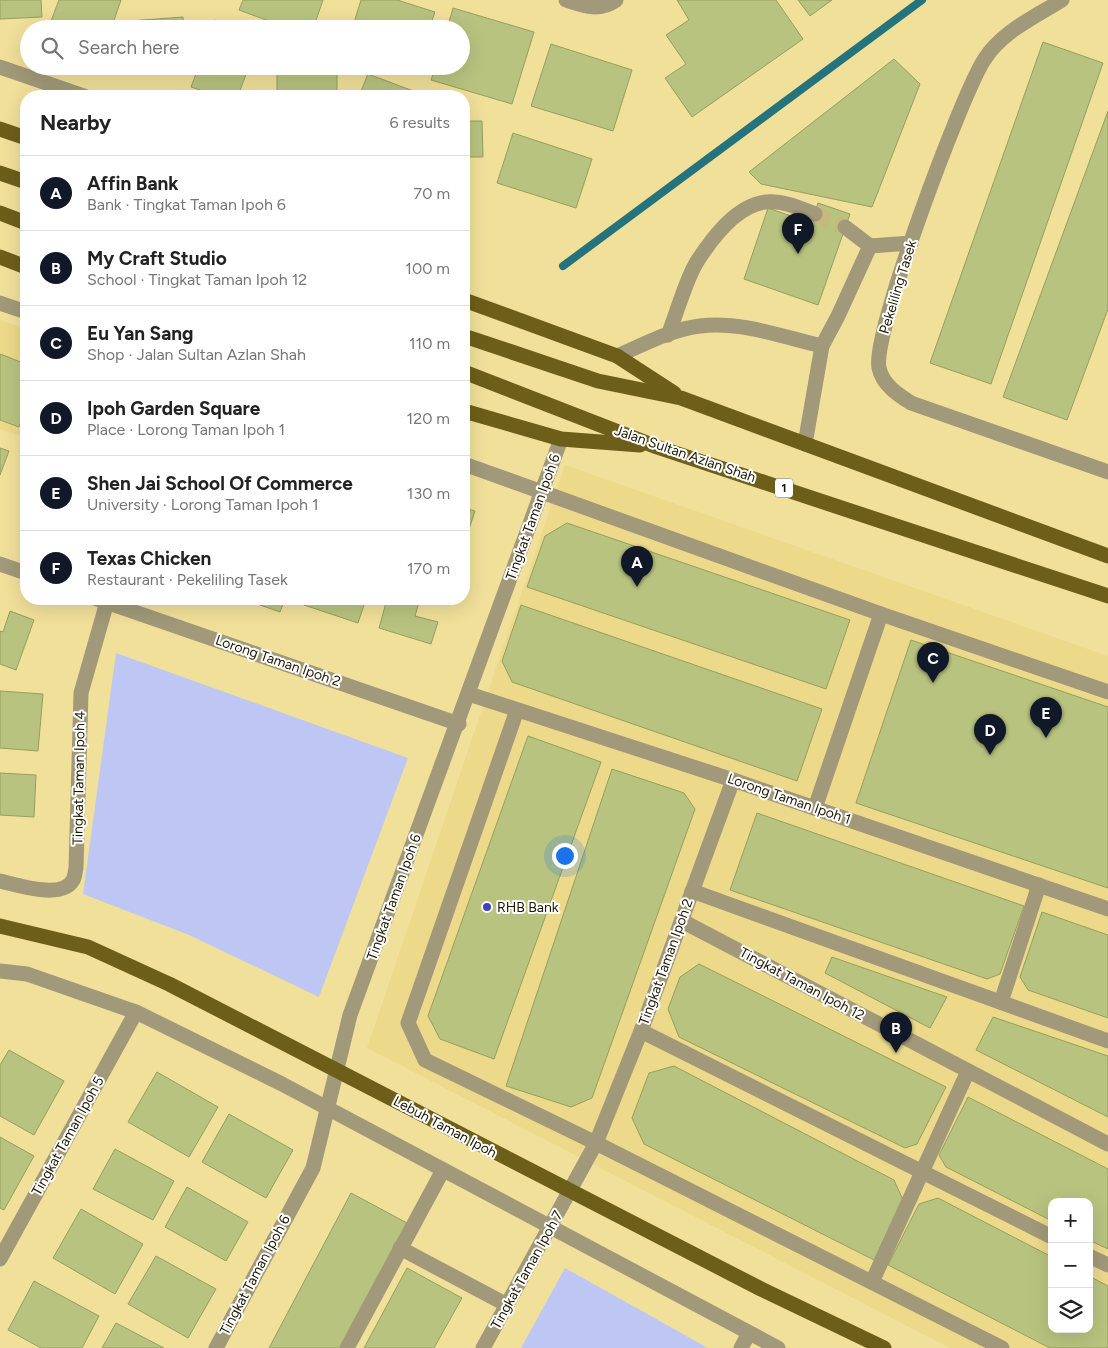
<!DOCTYPE html>
<meta charset="utf-8">
<style>
:root{--surface:#fff;--page:#f6f6f6;--text:#222;--muted:#767676;--line:#e0e0e0;--accent:#111827}
body{margin:0;font-family:Figtree,sans-serif;background:var(--page);color:var(--text)}
.controls{position:absolute;right:15px;bottom:15px;display:grid;overflow:hidden;border-radius:10px;box-shadow:0 5px 20px #0002}
.controls button{width:45px;height:45px;display:grid;place-items:center;padding:0;border:0;border-bottom:1px solid var(--line);background:var(--surface);color:var(--text);font:25px sans-serif}
.you{position:absolute;left:564px;top:855px;width:18px;height:18px;margin:-12px;border:4px solid #fff;border-radius:50%;background:#1a73e8;box-shadow:0 0 0 8px #1a73e833}
.badge{display:grid;place-items:center;width:32px;height:32px;border-radius:50%;background:var(--accent);color:#fff;font-size:16px;font-weight:700}
.pin{position:absolute;translate:-50% -41px;filter:drop-shadow(0 1px 2px #0008)}
.pin::after{content:'';position:absolute;top:26px;width:18px;height:15px;background:inherit;clip-path:polygon(0 0,100% 0,50% 100%)}
.list{margin:0;padding:0;list-style:none}
h2{display:flex;justify-content:space-between;align-items:center;height:65px;margin:0;padding:0 20px;font-size:21px}
h2 small{font-size:16px;font-weight:400;color:var(--muted)}
.list li{display:grid;grid-template-columns:32px 1fr auto;gap:15px;align-items:center;box-sizing:border-box;height:75px;padding:0 20px;border-top:1px solid var(--line)}
.list b{display:block;font-size:19px;white-space:nowrap}
.list p{margin:0;font-size:16px;white-space:nowrap;color:var(--muted)}
.list em{font-size:16px;font-style:normal;color:var(--muted)}
.icon{flex:none;width:28px;height:28px;fill:none;stroke:currentColor;stroke-width:2;stroke-linecap:round;stroke-linejoin:round}
.map{position:relative;flex:none;width:1108px;height:1348px;overflow:hidden}
.search{position:absolute;background:var(--surface);box-shadow:0 5px 20px #0002;left:20px;top:20px;width:450px;height:55px;display:flex;align-items:center;gap:12px;box-sizing:border-box;padding:0 18px;border-radius:28px;color:var(--muted);font-size:19px}
.panel{position:absolute;background:var(--surface);box-shadow:0 5px 20px #0002;left:20px;top:90px;width:450px;height:515px;border-radius:20px}
.map>svg:first-child{display:block}
.built{fill:#ecd98a;fill-rule:evenodd}
.green{fill:#bec7f3}
.lines{fill:none;stroke-linecap:round;stroke-linejoin:round}
.stream{stroke:#25737d;stroke-width:8}
.building{fill:#b8c37f;stroke:#959f5c}
.minor-tunnel{stroke:#c7b87b;stroke-width:15;stroke-dasharray:15 8;stroke-linecap:butt}
.minor{stroke:#a19979;stroke-width:15}
.major{stroke:#6d5e1a;stroke-width:15}
.poi-dot{fill:#4344b9;stroke:#fff;stroke-width:2}
.labels{text-anchor:middle;dominant-baseline:central;stroke-width:4;stroke-linejoin:round;paint-order:stroke}
.shield{fill:#fff;stroke:#625d4c;stroke-width:1}
.shield-label{font-size:12px;font-weight:bold;fill:#1f1800}
.street-label{font-size:14px;fill:#1f1800;stroke:#fff}
.poi-label{font-size:14px;fill:#1f1800;stroke:#fff;text-anchor:start}
</style>
<div class="map">
<svg width="1108" height="1348" viewBox="0 0 1108 1348">
<rect width="100%" height="100%" fill="#f1e09a"/>
<!-- built -->
<g class="built">
<path d="M0 320 26 329V438L0 429Z"/>
<path d="M565 465 1108 656V1348H950L367 1048ZM1052 1202H1089V1329H1052Z"/>
</g>
<!-- green -->
<g class="green">
<path d="M116 653 408 758 319 997 189 935 83 894Z"/>
<path d="M565 1268 708 1348H521Z"/>
</g>
<g class="lines">
<!-- stream -->
<path class="stream" d="M563 266 922 0"/>
</g>
<!-- building -->
<g class="building">
<path d="M0 0H41L42 17 0 19Z"/>
<path d="M59 0H121L111 29H48Z"/>
<path d="M243 0H323L313 29H290L239 10Z"/>
<path d="M361 0H397L435 12 429 29H352Z"/>
<path d="M677 0H776L803 39 692 117 665 78 686 64 666 35 689 20Z"/>
<path d="M798 0H832L810 16Z"/>
<path d="M453 8 534 32 512 104 431 80 436 66H461V29H447Z"/>
<path d="M183 17 184 29H130L129 21Z"/>
<path d="M215 20 238 29H212Z"/>
<path d="M1043 42 1103 63 991 384 930 363Z"/>
<path d="M551 44 632 70 613 131 531 106Z"/>
<path d="M894 59 920 84 872 207 761 184 749 172Z"/>
<path d="M199 66H249L238 96H217L191 87Z"/>
<rect x="277" y="66" width="60" height="30"/>
<path d="M368 74 424 95 423 96H359Z"/>
<path d="M1108 111V309L1067 420 1003 397Z"/>
<path d="M464 121H482L483 157H464Z"/>
<path d="M513 133 592 159 576 208 497 183Z"/>
<path d="M818 203 850 214 818 305 744 279 768 208 811 223Z"/>
<path d="M0 354 26 364V410L19 427 0 420Z"/>
<path d="M0 448 9 451 0 475Z"/>
<path d="M464 508 475 511 464 544Z"/>
<path d="M567 523 850 620 826 689 527 587 545 536Z"/>
<path d="M243 599H285L280 612Z"/>
<path d="M306 599H366L358 623 304 605Z"/>
<path d="M387 599H420L415 616 438 622 431 644 379 628Z"/>
<path d="M521 605 822 709 797 781 512 682 502 661Z"/>
<path d="M10 611 34 620 16 670 0 664V631L3 632Z"/>
<path d="M911 640 1108 707V888L856 803Z"/>
<path d="M0 691 43 694 38 751 0 748Z"/>
<path d="M528 736 601 762 494 1059 440 1039 428 1016Z"/>
<path d="M612 769 684 793 695 809 592 1098 571 1107 506 1086Z"/>
<path d="M0 773 36 775 34 817 0 815Z"/>
<path d="M757 813 1024 906 1000 974 987 979 730 890Z"/>
<path d="M1042 912 1108 935V1018L1028 990 1020 977Z"/>
<path d="M832 957 947 997 930 1028 825 973Z"/>
<path d="M699 964 946 1087 917 1144 905 1148 679 1037 668 1009 680 977Z"/>
<path d="M993 1017 1108 1056V1117L976 1050Z"/>
<path d="M9 1050 64 1081 34 1135 0 1116V1065Z"/>
<path d="M674 1066 894 1180 903 1200 874 1260 644 1144 632 1118 649 1073Z"/>
<path d="M157 1072 218 1107 189 1157 128 1122Z"/>
<path d="M968 1097 1108 1169V1249L1089 1240V1202H1052V1221L946 1167 939 1155Z"/>
<path d="M229 1114 293 1150 266 1198 202 1162Z"/>
<path d="M0 1137 34 1156 4 1210 0 1208Z"/>
<path d="M115 1149 174 1181 153 1220 93 1189Z"/>
<path d="M187 1187 248 1222 226 1261 165 1227Z"/>
<path d="M351 1193 407 1223 340 1348H269Z"/>
<path d="M938 1198 1052 1257V1329H1089V1276L1108 1286V1348H1050L888 1265 919 1204Z"/>
<path d="M81 1209 143 1244 115 1294 53 1258Z"/>
<path d="M156 1256 216 1289 188 1338 128 1304Z"/>
<path d="M407 1268 462 1298 434 1348H364Z"/>
<path d="M34 1281 99 1316 82 1348H41L8 1330Z"/>
<path d="M116 1323 164 1348H102Z"/>
</g>
<g class="lines">
<!-- minor-tunnel -->
<path class="minor-tunnel" d="M815 214 845 227"/>
<!-- minor -->
<g class="minor">
<path d="M566 0C584 6 599 12 616 0"/>
<path d="M1062 0C1035 17 1001 32 984 60 961 96 872 334 879 368 883 385 897 394 911 403L1108 472"/>
<path d="M0 67 84 96"/>
<path d="M845 227 870 246 911 243"/>
<path d="M0 303 26 312"/>
<path d="M668 335C677 313 686 278 698 260 713 237 737 205 766 202 782 200 800 208 815 214"/>
<path d="M617 356C643 345 672 329 700 326 741 321 783 337 822 346"/>
<path d="M805 444 822 346 838 316 870 246"/>
<path d="M464 464 881 614 1108 692"/>
<path d="M0 564 26 573"/>
<path d="M97 599 459 724"/>
<path d="M469 694 733 780 1108 909"/>
<path d="M517 710 408 1023 425 1060 596 1143 1002 1348"/>
<path d="M815 808 881 614"/>
<path d="M0 881C18 885 62 900 73 880 75 877 75 872 76 868L81 693 107 602"/>
<path d="M692 891 1108 1041"/>
<path d="M682 921 1108 1144"/>
<path d="M0 971 27 974 136 1012 282 1084 778 1348"/>
<path d="M1001 1002 1039 885"/>
<path d="M641 1031 1052 1237"/>
<path d="M400 1248 507 1305"/>
<path d="M1089 1256 1108 1265"/>
<path d="M0 1259 136 1012"/>
<path d="M872 1282 968 1071"/>
<path d="M216 1348 313 1168 350 1015 561 439"/>
<path d="M347 1348 443 1170"/>
<path d="M483 1348 596 1143 641 1031 733 780"/>
<path d="M741 1348 749 1333"/>
</g>
<!-- major -->
<g class="major">
<path d="M0 129 26 138"/>
<path d="M0 173 26 182"/>
<path d="M0 213 26 223"/>
<path d="M0 257 26 267"/>
<path d="M464 300 617 356 674 393"/>
<path d="M464 336 598 381 681 398 1108 556"/>
<path d="M464 372 657 447 1108 596"/>
<path d="M464 411 561 439 640 445"/>
<path d="M0 926 88 947 169 984 761 1289 884 1348"/>
</g>
</g>
<!-- markers -->
<circle class="poi-dot" cx="487" cy="907" r="5"/>
<g class="labels">
<!-- shield labels -->
<rect class="shield" x="775" y="478.5" width="18" height="19" rx="4"/>
<g class="shield-label">
<text x="784" y="488">1</text>
</g>
<!-- street labels -->
<g class="street-label">
<text transform="translate(898 287) rotate(-73)">Pekeliling Tasek</text>
<text transform="translate(685 454) rotate(19)">Jalan Sultan Azlan Shah</text>
<text transform="translate(533 517) rotate(-70)">Tingkat Taman Ipoh 6</text>
<text transform="translate(278 661) rotate(19)">Lorong Taman Ipoh 2</text>
<text transform="translate(79 778) rotate(-89)">Tingkat Taman Ipoh 4</text>
<text transform="translate(789 799) rotate(19)">Lorong Taman Ipoh 1</text>
<text transform="translate(394 897) rotate(-70)">Tingkat Taman Ipoh 6</text>
<text transform="translate(666 962) rotate(-70)">Tingkat Taman Ipoh 2</text>
<text transform="translate(802 984) rotate(28)">Tingkat Taman Ipoh 12</text>
<text transform="translate(445 1127) rotate(28)">Lebuh Taman Ipoh</text>
<text transform="translate(68 1136) rotate(-61)">Tingkat Taman Ipoh 5</text>
<text transform="translate(527 1270) rotate(-61)">Tingkat Taman Ipoh 7</text>
<text transform="translate(255 1275) rotate(-62)">Tingkat Taman Ipoh 6</text>
</g>
<!-- poi labels -->
<g class="poi-label">
<text x="497" y="907">RHB Bank</text>
</g>
</g>
</svg>
<div class="controls">
<button>+</button>
<button>−</button>
<button><svg class="icon" aria-label="layers" viewBox="0 0 24 24"><path d="M12 4l9 5-9 5-9-5zM3 14l9 5 9-5"/></svg></button>
</div>
<div class="you"></div>
<div class="pin badge" style="left:637px;top:587px">A</div>
<div class="pin badge" style="left:896px;top:1053px">B</div>
<div class="pin badge" style="left:933px;top:683px">C</div>
<div class="pin badge" style="left:990px;top:755px">D</div>
<div class="pin badge" style="left:1046px;top:738px">E</div>
<div class="pin badge" style="left:798px;top:254px">F</div>
<div class="search"><svg class="icon" aria-label="search" viewBox="0 0 24 24"><circle cx="10" cy="10" r="6"/><path d="M15 15l6 6"/></svg>Search here</div>
<section class="panel">
<h2>Nearby<small>6 results</small></h2>
<ul class="list">
<li><span class="badge">A</span><div><b>Affin Bank</b><p>Bank · Tingkat Taman Ipoh 6</p></div><em>70 m</em></li>
<li><span class="badge">B</span><div><b>My Craft Studio</b><p>School · Tingkat Taman Ipoh 12</p></div><em>100 m</em></li>
<li><span class="badge">C</span><div><b>Eu Yan Sang</b><p>Shop · Jalan Sultan Azlan Shah</p></div><em>110 m</em></li>
<li><span class="badge">D</span><div><b>Ipoh Garden Square</b><p>Place · Lorong Taman Ipoh 1</p></div><em>120 m</em></li>
<li><span class="badge">E</span><div><b>Shen Jai School Of Commerce</b><p>University · Lorong Taman Ipoh 1</p></div><em>130 m</em></li>
<li><span class="badge">F</span><div><b>Texas Chicken</b><p>Restaurant · Pekeliling Tasek</p></div><em>170 m</em></li>
</ul>
</section>
</div>
